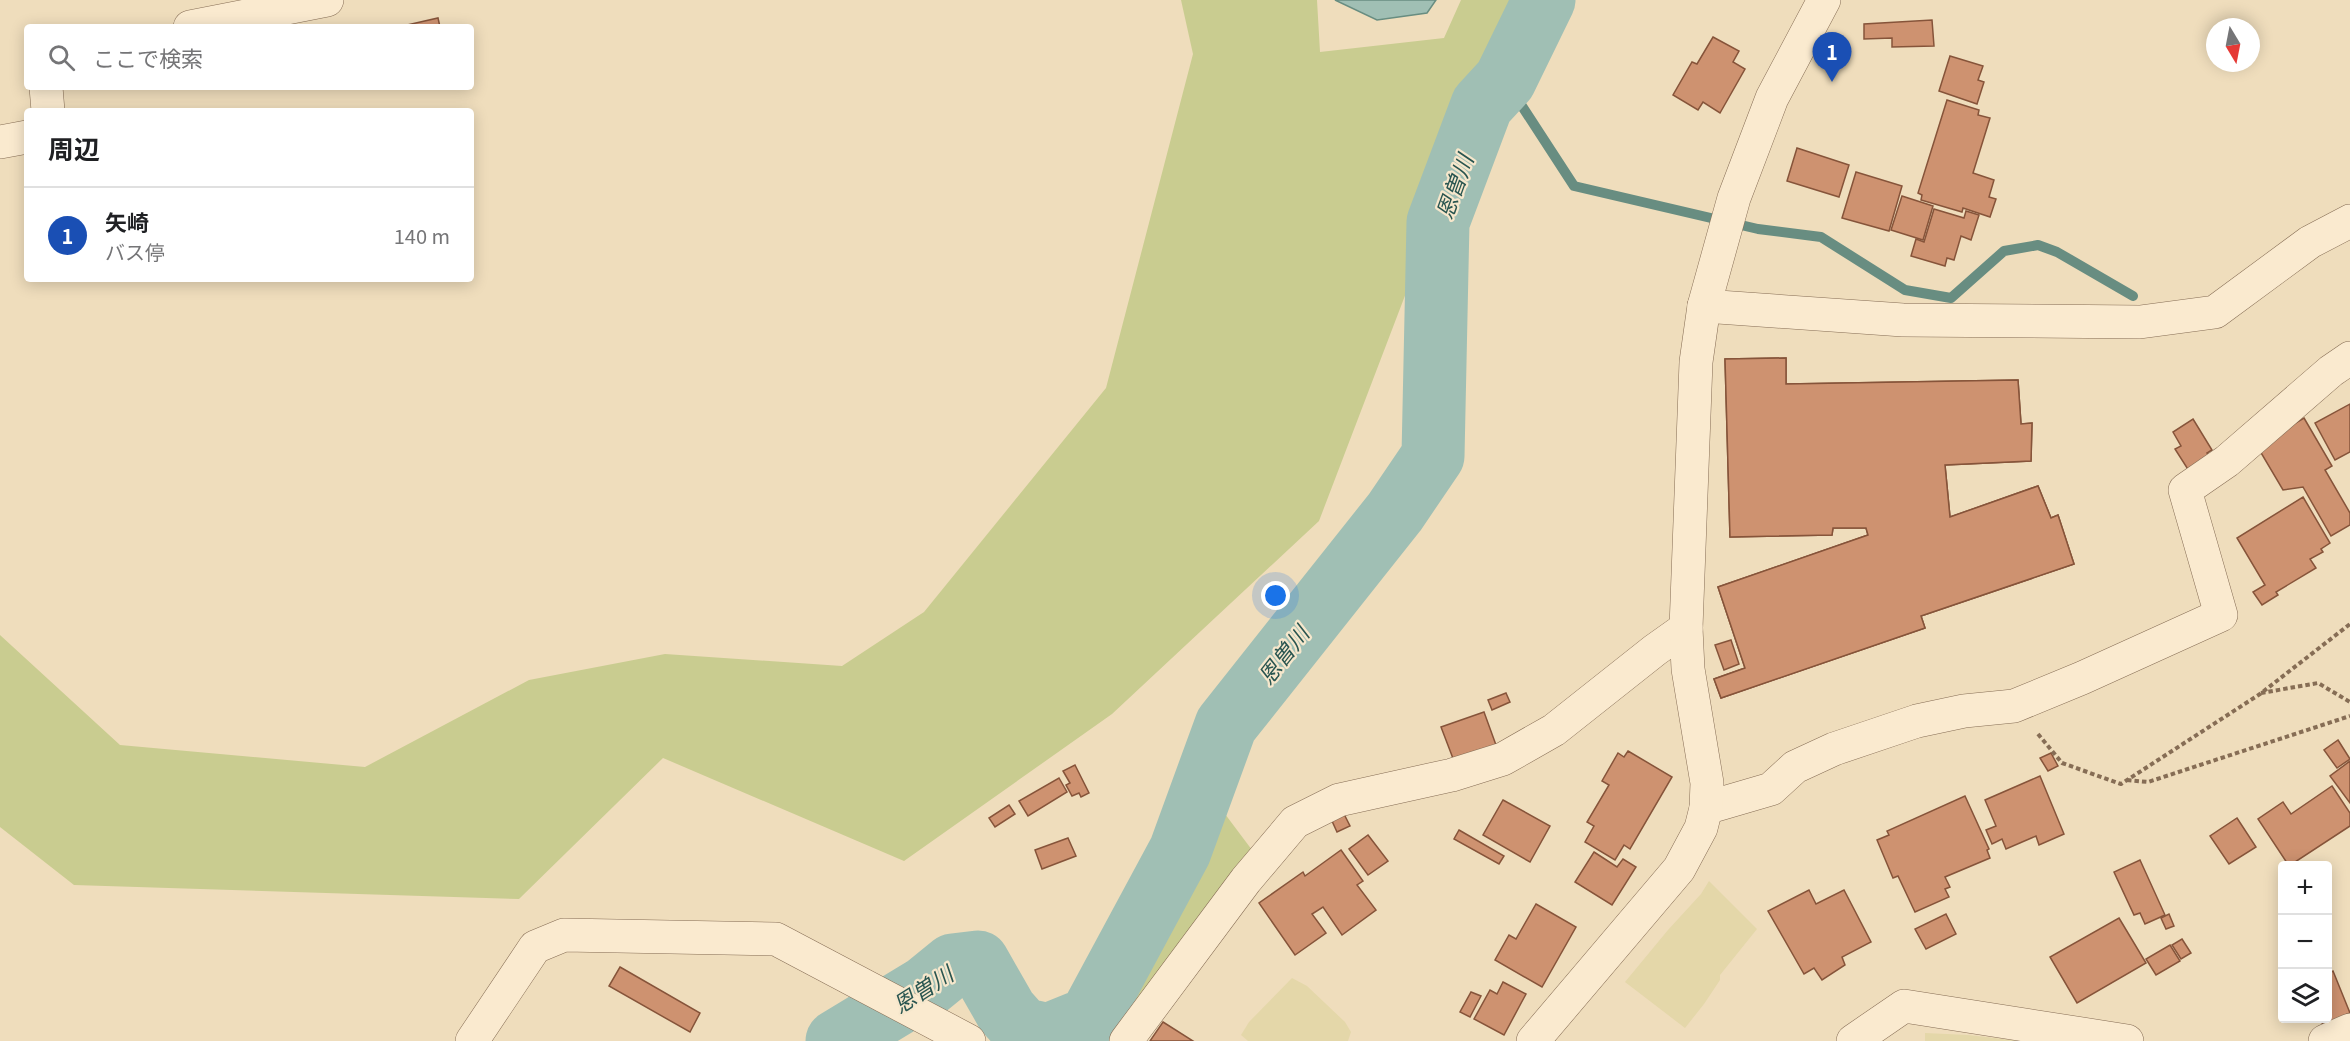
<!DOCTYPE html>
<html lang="ja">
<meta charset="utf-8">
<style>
:root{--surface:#fff;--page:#f6f6f6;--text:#202124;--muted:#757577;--line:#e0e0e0;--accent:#111827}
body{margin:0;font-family:Georgia,"Noto Sans JP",serif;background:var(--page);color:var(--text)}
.controls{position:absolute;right:18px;bottom:18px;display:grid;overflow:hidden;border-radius:6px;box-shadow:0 3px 15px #0003}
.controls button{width:54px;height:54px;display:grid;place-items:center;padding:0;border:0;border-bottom:2px solid var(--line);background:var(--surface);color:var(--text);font:30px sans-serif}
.compass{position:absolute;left:2206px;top:18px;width:54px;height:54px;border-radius:50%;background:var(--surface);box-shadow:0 3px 15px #0003;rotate:170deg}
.you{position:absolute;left:1276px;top:596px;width:21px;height:21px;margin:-15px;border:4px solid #fff;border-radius:50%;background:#1a73e8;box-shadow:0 0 0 9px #1a73e833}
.badge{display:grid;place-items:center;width:39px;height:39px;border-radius:50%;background:var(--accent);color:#fff;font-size:20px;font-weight:700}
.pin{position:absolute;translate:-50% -50px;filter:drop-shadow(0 2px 3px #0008)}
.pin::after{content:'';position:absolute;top:32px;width:21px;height:18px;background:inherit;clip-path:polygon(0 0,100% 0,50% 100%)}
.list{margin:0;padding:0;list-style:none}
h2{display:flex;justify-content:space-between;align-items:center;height:78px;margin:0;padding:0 24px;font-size:26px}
h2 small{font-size:20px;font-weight:400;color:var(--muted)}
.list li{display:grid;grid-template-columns:39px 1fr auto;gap:18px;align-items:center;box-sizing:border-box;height:96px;padding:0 24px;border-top:2px solid var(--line)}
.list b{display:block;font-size:22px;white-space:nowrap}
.list p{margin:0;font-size:20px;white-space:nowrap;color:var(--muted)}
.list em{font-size:20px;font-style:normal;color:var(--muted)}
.icon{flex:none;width:33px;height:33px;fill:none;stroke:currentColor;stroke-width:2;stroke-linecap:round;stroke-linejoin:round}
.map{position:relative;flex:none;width:2350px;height:1041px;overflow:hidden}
.search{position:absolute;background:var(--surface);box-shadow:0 3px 15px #0003;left:24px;top:24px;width:450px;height:66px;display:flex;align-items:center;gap:15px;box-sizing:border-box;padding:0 21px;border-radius:6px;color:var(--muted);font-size:22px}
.panel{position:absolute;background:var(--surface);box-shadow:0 3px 15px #0003;left:24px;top:108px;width:450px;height:174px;border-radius:6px}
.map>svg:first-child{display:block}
.farmland{fill:#e4d7a9}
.green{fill:#c9cc90}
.water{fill:#a0bfb4;stroke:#688d81;stroke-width:1.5}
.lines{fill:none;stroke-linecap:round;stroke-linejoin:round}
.stream{stroke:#688d81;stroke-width:10}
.river{stroke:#a0bfb4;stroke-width:63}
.building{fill:#ce9270;stroke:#86543a;stroke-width:1.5;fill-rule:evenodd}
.minor-casing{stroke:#866d55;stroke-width:34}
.path{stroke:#866d55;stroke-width:4;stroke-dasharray:4.5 3;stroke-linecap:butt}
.minor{stroke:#faeacf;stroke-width:33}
.labels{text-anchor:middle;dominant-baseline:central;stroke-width:4.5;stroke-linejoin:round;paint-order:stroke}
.water-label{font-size:22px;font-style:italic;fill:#295550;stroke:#f6e7cc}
</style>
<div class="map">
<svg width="2350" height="1041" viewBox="0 0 2350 1041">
<rect width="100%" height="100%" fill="#efddbc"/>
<!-- farmland -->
<g class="farmland">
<path d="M1709 881 1757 929 1720 975V980L1704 1004 1685 1028 1625 982 1668 930 1701 894Z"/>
<path d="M1292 978 1307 986 1345 1022 1351 1032 1348 1041H1248L1241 1035 1249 1022Z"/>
<path d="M1925 1033 1968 1035 2021 1041H1925Z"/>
</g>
<!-- green -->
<g class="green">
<path d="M1181 0H1317L1320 52 1444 38 1461 0H1512L1501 44 1319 521 1112 714 904 861 663 758 519 899 74 885 0 827V635L120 745 365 767 529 680 665 654 842 666 924 612 1106 388 1193 54Z"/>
<path d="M1213 798 1252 850 1110 1041H1083L1101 1020 1178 881 1189 875Z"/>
</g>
<!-- water -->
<path class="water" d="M1335 0H1436L1427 13 1377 20Z"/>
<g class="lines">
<!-- stream -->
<path class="stream" d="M1505 80 1574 186 1758 229 1821 237 1905 290 1951 298 2004 251 2038 245 2057 252 2133 296"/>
<!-- river -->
<path class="river" d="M837 1041 926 987 953 965 978 962 1006 1011 1022 1029 1048 1035 1090 1018 1180 851 1226 725 1395 512 1433 456 1438 222 1482 105 1505 80 1544 0"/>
</g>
<!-- building -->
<g class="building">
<path d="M438 18 440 27H408L407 25Z"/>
<path d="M1932 20 1934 46 1892 47V38L1864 39V24Z"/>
<path d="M1713 37 1739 51 1733 62 1745 69 1720 113 1703 102 1698 110 1673 95 1692 62 1697 64Z"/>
<path d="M1950 56 1983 66 1978 80 1984 82 1977 104 1939 91Z"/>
<path d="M1947 100 1979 110 1978 115 1990 118 1973 173 1994 180 1989 197 1996 199 1990 217 1963 208 1962 212 1921 200 1922 195 1918 193Z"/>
<path d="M1797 148 1849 165 1839 197 1787 181Z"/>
<path d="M1856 172 1902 186 1889 231 1842 218Z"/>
<path d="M1902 196 1933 206 1923 240 1891 230Z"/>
<path d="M1934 209 1964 218 1966 211 1979 215 1971 240 1961 236 1954 260 1947 258 1945 266 1911 256 1916 239 1924 242Z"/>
<path d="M1786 358V384L2018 380 2021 424 2032 423 2031 461 1945 465 1950 517 2038 486 2051 518 2058 515 2074 564 1921 616 1925 628 1721 698 1714 679 1745 668 1718 587 1868 535 1866 528H1833L1832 535 1730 537 1725 359ZM1786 447H1796L1797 467 1886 472V489L1787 493Z"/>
<path d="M1786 358V384L2018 380 2021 424 2032 423 2031 461 1945 465 1950 517 2038 486 2051 518 2058 515 2074 564 1921 616 1925 628 1721 698 1714 679 1745 668 1718 587 1868 535 1866 528H1833L1832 535 1730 537 1725 359Z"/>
<path d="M2350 404V452L2335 460 2315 423Z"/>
<path d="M2304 418 2332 466 2325 470 2350 513V525L2331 536 2303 487 2283 490 2257 446Z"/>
<path d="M2193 419 2212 450 2207 453 2210 458 2189 471 2175 449 2181 446 2173 432Z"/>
<path d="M2303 497 2330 543 2321 549 2323 552 2310 559 2316 568 2276 592 2278 595 2262 605 2253 592 2265 585 2237 538Z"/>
<path d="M1731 640 1739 664 1724 670 1715 645Z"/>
<path d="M1506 693 1510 702 1492 710 1488 700Z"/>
<path d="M1484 712 1496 745 1454 761 1441 727Z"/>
<path d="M2338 740 2350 759 2337 768 2324 750Z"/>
<path d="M1628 751 1672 777 1630 849 1624 845 1615 860 1585 842 1594 826 1587 822 1609 785 1602 781 1618 753 1624 757Z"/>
<path d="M2051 753 2058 766 2048 771 2040 758Z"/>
<path d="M2350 761V803L2330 776Z"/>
<path d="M1075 765 1089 793 1081 797 1079 793 1072 796 1066 785 1070 783 1063 771Z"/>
<path d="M2040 776 2064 834 2039 845 2036 836 2006 849 2002 839 1992 844 1986 830 1996 826 1985 800Z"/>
<path d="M1059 778 1067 792 1028 816 1019 801Z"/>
<path d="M2332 786 2350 813V826L2289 866 2258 819 2283 802 2291 814Z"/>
<path d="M1965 796 1989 849 1987 850 1990 858 1945 877 1950 887 1945 889 1949 897 1915 912 1898 876 1893 878 1877 840 1889 835 1887 831Z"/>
<path d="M1503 800 1550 826 1530 862 1483 835Z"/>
<path d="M1009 805 1015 814 995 827 989 818Z"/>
<path d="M1344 814 1350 826 1337 832 1332 821Z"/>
<path d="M2237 818 2256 847 2229 864 2210 836Z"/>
<path d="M1459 830 1504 856 1499 864 1454 839Z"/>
<path d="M1368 835 1388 861 1368 875 1349 849Z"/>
<path d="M1068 838 1076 856 1042 869 1035 850Z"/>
<path d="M1341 850 1363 881 1357 885 1376 910 1342 935 1323 907 1312 914 1326 933 1295 955 1259 903 1303 872 1305 876Z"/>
<path d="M1594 852 1617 867 1623 859 1636 867 1612 905 1575 882Z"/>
<path d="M2140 860 2165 915 2145 924 2140 913 2134 915 2114 872Z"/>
<path d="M1809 890 1816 904 1844 890 1871 942 1842 957 1845 965 1822 980 1814 968 1804 974 1768 911Z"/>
<path d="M1536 904 1576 927 1542 987 1495 960 1509 935 1516 939Z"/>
<path d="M1946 914 1956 934 1926 949 1915 929Z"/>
<path d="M2169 914 2174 926 2166 929 2161 918Z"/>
<path d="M2119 918 2146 963 2077 1003 2050 957Z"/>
<path d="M2182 939 2191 953 2181 959 2172 945Z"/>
<path d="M2170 945 2180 961 2156 975 2146 959Z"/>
<path d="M620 967 700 1013 690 1032 609 986Z"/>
<path d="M2333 971 2350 1013 2323 1025 2320 1018H2328V974Z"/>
<path d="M1503 982 1526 994 1504 1035 1474 1019 1490 990 1497 994Z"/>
<path d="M1471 992 1481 996 1470 1017 1460 1012Z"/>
<path d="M1163 1022 1193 1041H1150Z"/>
</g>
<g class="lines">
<!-- minor casing -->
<g class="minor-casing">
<g id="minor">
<path d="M190 27 327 0"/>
<path d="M46 87 48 111"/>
<path d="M0 142 27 137"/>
<path d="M1704 306 1903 320 2140 322 2215 312 2310 242 2350 221"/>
<path d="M1706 808 1771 789 1795 767 1834 749 1917 721 1964 711 2014 706 2082 678 2221 615 2185 490 2227 461 2331 371 2350 358"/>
<path d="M472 1041 535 947 564 935 776 939 969 1041"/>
<path d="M1126 1041 1246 880 1295 822 1339 800 1452 775 1503 759 1554 730 1655 650 1686 628"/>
<path d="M1533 1041 1679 869 1701 828 1706 808 1707 783 1688 669 1686 628 1696 362 1704 306 1734 198 1772 98 1824 0"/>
<path d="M1853 1041 1904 1006 2127 1041"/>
<path d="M2325 1041 2350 1030"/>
</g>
</g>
<!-- path -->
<g class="path">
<path d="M2261 693 2318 683 2350 702"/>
<path d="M2038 734 2062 763 2121 784 2260 694 2350 624"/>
<path d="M2127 780 2148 782 2350 716"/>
</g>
<!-- minor -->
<use href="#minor" class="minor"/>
</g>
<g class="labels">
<!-- water labels -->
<g class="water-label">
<text transform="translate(1453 186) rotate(-70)">恩曽川</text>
<text transform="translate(1282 654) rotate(-52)">恩曽川</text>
<text transform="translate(922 988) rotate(-33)">恩曽川</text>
</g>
</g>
</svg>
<div class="controls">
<button>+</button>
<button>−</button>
<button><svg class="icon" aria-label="layers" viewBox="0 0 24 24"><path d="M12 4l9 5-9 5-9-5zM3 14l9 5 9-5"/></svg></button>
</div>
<svg class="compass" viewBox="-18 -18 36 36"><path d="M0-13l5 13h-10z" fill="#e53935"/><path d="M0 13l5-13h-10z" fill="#757577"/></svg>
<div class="you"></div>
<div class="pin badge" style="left:1832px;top:82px;background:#1a4fb4">1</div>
<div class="search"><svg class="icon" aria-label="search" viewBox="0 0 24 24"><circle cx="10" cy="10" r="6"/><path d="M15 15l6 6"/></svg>ここで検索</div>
<section class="panel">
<h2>周辺<small></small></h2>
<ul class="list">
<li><span class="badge" style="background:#1a4fb4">1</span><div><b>矢崎</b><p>バス停</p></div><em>140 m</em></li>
</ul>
</section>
</div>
